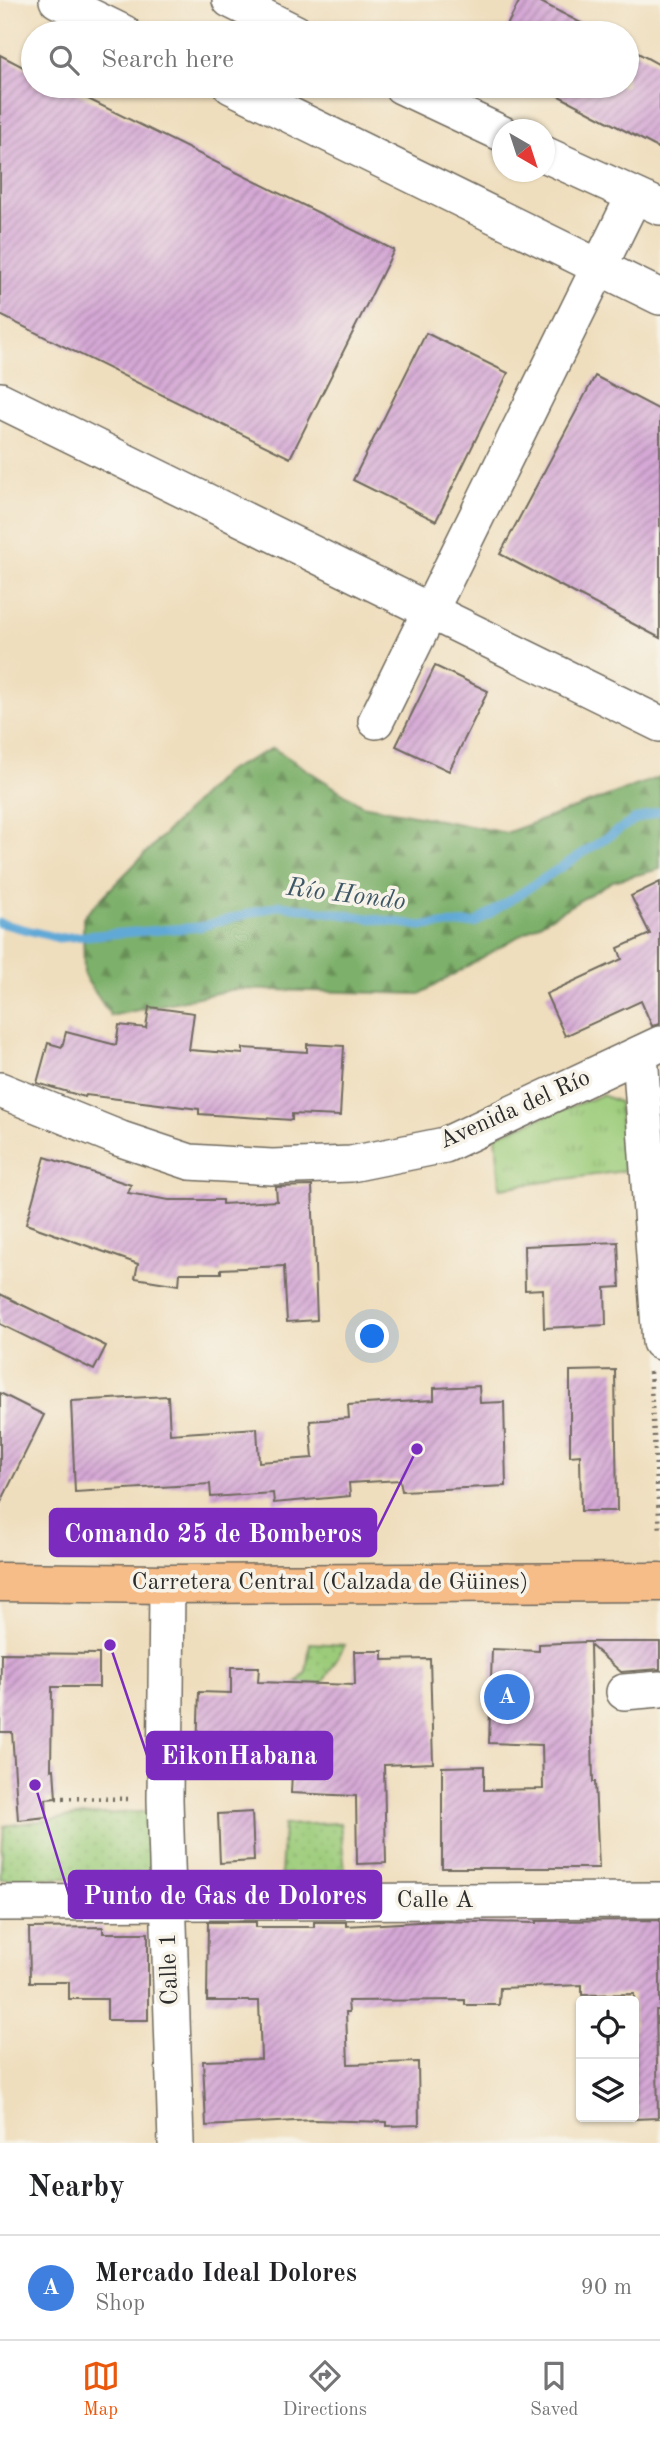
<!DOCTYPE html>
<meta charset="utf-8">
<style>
:root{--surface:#fff;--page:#f6f6f6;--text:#202124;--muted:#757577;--line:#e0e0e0;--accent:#ea580c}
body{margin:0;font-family:"Old Standard TT",serif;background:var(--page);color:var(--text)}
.controls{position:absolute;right:21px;bottom:21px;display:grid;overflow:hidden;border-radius:7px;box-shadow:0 2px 5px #0004}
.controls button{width:63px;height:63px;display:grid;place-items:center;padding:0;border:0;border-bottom:2px solid var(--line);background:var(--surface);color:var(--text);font:35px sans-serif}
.compass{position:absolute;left:492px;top:119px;width:63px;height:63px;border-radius:50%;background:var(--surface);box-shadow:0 2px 5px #0004;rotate:141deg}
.you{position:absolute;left:373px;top:1337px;width:24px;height:24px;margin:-18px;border:5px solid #fff;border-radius:50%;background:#1a73e8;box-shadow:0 0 0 10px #1a73e833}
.badge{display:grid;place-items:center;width:46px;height:46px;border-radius:50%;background:var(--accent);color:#fff;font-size:23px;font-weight:700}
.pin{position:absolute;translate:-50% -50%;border:4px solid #fff;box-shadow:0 2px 7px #0006}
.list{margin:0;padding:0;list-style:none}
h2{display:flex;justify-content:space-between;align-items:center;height:91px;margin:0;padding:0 28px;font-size:30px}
h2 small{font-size:23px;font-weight:400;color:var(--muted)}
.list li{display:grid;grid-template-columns:46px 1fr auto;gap:21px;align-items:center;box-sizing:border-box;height:105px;padding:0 28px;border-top:2px solid var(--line)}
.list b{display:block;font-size:26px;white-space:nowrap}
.list p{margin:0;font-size:23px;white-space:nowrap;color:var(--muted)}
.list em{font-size:23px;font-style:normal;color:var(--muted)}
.icon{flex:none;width:38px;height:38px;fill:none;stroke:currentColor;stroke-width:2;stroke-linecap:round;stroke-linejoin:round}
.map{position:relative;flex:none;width:660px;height:2143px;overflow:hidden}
.search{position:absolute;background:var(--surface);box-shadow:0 2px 5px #0004;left:21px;right:21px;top:21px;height:77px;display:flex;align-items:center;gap:18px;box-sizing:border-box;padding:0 24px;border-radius:38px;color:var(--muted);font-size:26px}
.sheet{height:196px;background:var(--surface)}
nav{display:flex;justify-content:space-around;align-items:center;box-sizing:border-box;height:98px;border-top:2px solid var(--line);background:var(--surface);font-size:19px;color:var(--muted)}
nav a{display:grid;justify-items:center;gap:4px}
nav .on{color:var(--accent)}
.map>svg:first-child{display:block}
.grass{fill:url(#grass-dots);stroke:#647c52;stroke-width:2}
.forest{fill:url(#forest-firs);stroke:#546e4a;stroke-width:2}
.park{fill:url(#park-tufts);stroke:#647c52;stroke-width:2}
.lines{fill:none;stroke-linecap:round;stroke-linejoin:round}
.stream{stroke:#60a9d7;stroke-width:9}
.building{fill:url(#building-hatch)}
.minor-casing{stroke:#706a5e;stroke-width:38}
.major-casing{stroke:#706a5e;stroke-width:41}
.path{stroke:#706a5e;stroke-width:4.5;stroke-dasharray:2 5;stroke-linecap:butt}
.minor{stroke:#fff;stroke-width:35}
.major{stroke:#f7bd88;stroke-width:38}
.labels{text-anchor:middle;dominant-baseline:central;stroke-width:7;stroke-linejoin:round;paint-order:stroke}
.street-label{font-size:24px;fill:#2b2b2b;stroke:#f7f3e8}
.water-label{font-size:26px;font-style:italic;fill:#3e5767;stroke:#f7f3e8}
.leader{fill:none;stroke:#7b2cbf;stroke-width:2.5}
.callout-dot{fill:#7b2cbf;stroke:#f7f3e8;stroke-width:2.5}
.callout{fill:#7b2cbf;stroke:#7b2cbf;stroke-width:2.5}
.callout-label{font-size:26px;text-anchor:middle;font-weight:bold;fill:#fff}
</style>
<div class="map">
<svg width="660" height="2143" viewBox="0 0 660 2143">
<defs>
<pattern id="grass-dots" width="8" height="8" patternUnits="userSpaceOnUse" patternTransform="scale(1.75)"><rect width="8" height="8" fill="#9ccc7a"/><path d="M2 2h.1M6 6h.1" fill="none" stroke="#87af6a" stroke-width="1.8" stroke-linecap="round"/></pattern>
<pattern id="forest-firs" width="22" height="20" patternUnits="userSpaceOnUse" patternTransform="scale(1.75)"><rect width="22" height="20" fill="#7db06a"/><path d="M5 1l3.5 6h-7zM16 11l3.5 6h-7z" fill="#678f57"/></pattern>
<pattern id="park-tufts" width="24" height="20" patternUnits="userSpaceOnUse" patternTransform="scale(1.75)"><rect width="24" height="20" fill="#9ccc7a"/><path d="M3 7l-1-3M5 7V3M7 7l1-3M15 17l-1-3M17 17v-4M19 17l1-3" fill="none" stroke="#87af6a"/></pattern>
<pattern id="building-hatch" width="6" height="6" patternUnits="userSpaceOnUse" patternTransform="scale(1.75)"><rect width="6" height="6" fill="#d5a8d5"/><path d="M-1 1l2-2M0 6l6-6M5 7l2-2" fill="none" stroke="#ad89ad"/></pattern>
</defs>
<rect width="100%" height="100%" fill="#f7f3e8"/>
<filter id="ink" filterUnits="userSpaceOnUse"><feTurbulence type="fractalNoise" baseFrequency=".0143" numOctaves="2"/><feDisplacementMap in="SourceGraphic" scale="14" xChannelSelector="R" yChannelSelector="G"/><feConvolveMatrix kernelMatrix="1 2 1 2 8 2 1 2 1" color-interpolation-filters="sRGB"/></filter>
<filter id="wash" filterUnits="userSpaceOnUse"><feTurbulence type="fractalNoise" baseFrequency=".00686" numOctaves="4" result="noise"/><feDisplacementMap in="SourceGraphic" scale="28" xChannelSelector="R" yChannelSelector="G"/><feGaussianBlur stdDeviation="1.57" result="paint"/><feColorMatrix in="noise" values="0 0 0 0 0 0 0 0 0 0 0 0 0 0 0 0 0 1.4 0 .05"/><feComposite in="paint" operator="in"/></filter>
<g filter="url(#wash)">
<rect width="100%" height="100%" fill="#efdebd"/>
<!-- grass -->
<g class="grass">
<path d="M310 1643 345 1645 322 1684 296 1683 306 1673Z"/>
<path d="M158 1811 149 1877 0 1879 4 1826 84 1815Z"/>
<path d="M340 1823 345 1870 281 1875 284 1825Z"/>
</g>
<!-- forest -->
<path class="forest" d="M273 748 362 805 506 833 660 777V869L613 881 420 994 235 989 111 1016 84 976 83 917 225 772Z"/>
<!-- park -->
<path class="park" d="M602 1095 619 1102 624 1171 500 1188 496 1135Z"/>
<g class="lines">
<!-- stream -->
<path class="stream" d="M0 923 58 938 200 927 280 905 421 926 475 923 634 820 660 811"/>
</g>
<g id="blocks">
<!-- building -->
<g class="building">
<path d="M520 0H537L600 33H503Z"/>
<path d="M627 47 660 65V149L540 86H627Z"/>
<path d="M0 55 33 72V86H62L394 250 290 458 0 315Z"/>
<path d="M426 333 508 373 436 521 353 480Z"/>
<path d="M595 376 660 410V638L500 554Z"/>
<path d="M435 666 488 691 449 771 396 746Z"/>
<path d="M660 882V1024L652 1026 641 1001 565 1036 546 994 622 959 618 948 650 934 631 896Z"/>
<path d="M149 1007 194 1013 189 1050 243 1054V1048L307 1052V1044L344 1046 340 1116 292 1114V1120L199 1114V1109L86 1095 85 1097 37 1083 48 1043 62 1047 66 1032 116 1045 119 1025 146 1028Z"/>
<path d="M45 1157 131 1185 128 1193 169 1200H222V1204L277 1201 276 1187 312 1186 317 1320 287 1322 284 1266 221 1269V1273H180L179 1285 135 1278 138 1264 26 1224Z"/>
<path d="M618 1242 620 1287 605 1288 606 1325 544 1328 543 1289 525 1290 524 1246Z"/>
<path d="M0 1294 106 1346 94 1370 0 1324Z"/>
<path d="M615 1370 617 1511H581L580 1455 570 1456V1371Z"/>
<path d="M479 1386 480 1403 504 1402 506 1486 402 1491 400 1480 349 1483 350 1496 274 1503 273 1493 211 1497 210 1484 75 1492 71 1401 168 1396 170 1434 257 1428 259 1462 313 1458 310 1421 349 1418 348 1405 434 1400V1388Z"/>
<path d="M0 1393 44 1415 0 1504Z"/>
<path d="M586 1642H660V1669L621 1672 590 1645 593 1782H595L599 1868H442V1767L484 1766V1790L543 1789 542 1745 489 1743 492 1649 539 1651V1644Z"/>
<path d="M354 1651H383V1660L430 1659 433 1763 384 1765 386 1863 357 1864 356 1796 291 1793 293 1751 197 1750 199 1692 231 1693V1667H259L258 1682 355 1685Z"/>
<path d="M1 1653 99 1654V1687H52L51 1770 54 1769 56 1798 46 1799 47 1817 18 1820 12 1732H0Z"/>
<path d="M252 1812 254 1861 220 1863 218 1814Z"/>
<path d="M660 1920V2010H656L658 2118 634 2119V1994L582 1995V1985L500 1988 499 2005H465V2000L348 2001 349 2012H346L348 2064 418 2062 419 2125 387 2126V2122L313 2120 206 2126 203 2061 261 2059 259 2001H207L208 1922H256V1927H314V1922H346V1926L437 1921 536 1923V1921Z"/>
<path d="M103 1927V1933H148V2020H107V1999H69V1982H30L29 1928Z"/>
</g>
</g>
</g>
<g filter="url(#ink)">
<use href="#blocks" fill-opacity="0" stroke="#706a5e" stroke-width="2"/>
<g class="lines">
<!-- minor casing -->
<g class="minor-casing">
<g id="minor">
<path d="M57 0 124 33"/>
<path d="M230 0 296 33"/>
<path d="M231 86 660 297"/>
<path d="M401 86 503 134"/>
<path d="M544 154 660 207"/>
<path d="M0 400 660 724"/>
<path d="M376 721 634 196"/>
<path d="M640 1054 660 1342"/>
<path d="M0 1090 121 1139 190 1162 272 1167 351 1164 445 1145 660 1044"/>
<path d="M167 1584 165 1800 176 2143"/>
<path d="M624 1692 660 1689"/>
<path d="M0 1903 660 1900"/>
</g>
</g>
<!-- major casing -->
<g class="major-casing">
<path id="major" d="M0 1582 167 1584 660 1582"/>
</g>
<!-- path -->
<g class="path">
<path d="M650 1372 660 1532"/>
<path d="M56 1798 132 1799"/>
</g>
<!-- minor -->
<use href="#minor" class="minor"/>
<!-- major -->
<use href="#major" class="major"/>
</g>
</g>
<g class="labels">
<!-- street labels -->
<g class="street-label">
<text transform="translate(515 1110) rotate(-24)">Avenida del Río</text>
<text x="330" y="1583">Carretera Central (Calzada de Güines)</text>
<text x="435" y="1901">Calle A</text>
<text transform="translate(170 1969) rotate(-92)">Calle 1</text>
</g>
<!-- water labels -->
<g class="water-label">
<text transform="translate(346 895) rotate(7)">Río Hondo</text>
</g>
</g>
<!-- callouts -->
<path class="leader" d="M417 1449L376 1532M110 1645L147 1755M35 1785L69 1895"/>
<g class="callout-dot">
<circle cx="417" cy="1449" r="7"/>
<circle cx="110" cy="1645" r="7"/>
<circle cx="35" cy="1785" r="7"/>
</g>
<g class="callout">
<rect x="50" y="1509" width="326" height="47" rx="7"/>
<rect x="147" y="1732" width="185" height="47" rx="7"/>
<rect x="69" y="1871" width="312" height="47" rx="7"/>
</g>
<g class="callout-label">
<text x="213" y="1542">Comando 25 de Bomberos</text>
<text x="239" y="1764">EikonHabana</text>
<text x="225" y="1904">Punto de Gas de Dolores</text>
</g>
</svg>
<div class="controls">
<button><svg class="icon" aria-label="locate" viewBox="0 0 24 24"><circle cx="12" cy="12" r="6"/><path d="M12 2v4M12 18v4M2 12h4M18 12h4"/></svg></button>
<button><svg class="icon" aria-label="layers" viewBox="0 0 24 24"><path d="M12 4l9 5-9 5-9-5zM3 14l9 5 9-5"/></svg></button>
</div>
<svg class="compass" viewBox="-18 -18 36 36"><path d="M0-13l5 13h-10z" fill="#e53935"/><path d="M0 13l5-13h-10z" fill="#757577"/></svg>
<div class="you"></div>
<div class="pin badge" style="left:507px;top:1697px;background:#3f7fe0">A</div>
<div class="search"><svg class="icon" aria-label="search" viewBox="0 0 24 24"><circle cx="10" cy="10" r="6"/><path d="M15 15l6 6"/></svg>Search here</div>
</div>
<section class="sheet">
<h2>Nearby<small></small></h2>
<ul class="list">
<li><span class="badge" style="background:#3f7fe0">A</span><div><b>Mercado Ideal Dolores</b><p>Shop</p></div><em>90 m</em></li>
</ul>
</section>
<nav>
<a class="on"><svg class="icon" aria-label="map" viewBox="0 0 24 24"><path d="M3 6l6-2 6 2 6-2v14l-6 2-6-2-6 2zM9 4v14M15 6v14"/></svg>Map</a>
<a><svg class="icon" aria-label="directions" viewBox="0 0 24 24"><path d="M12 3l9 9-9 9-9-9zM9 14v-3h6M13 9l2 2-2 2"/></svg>Directions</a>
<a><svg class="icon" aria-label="saved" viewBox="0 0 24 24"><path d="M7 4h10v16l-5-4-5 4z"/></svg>Saved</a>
</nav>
